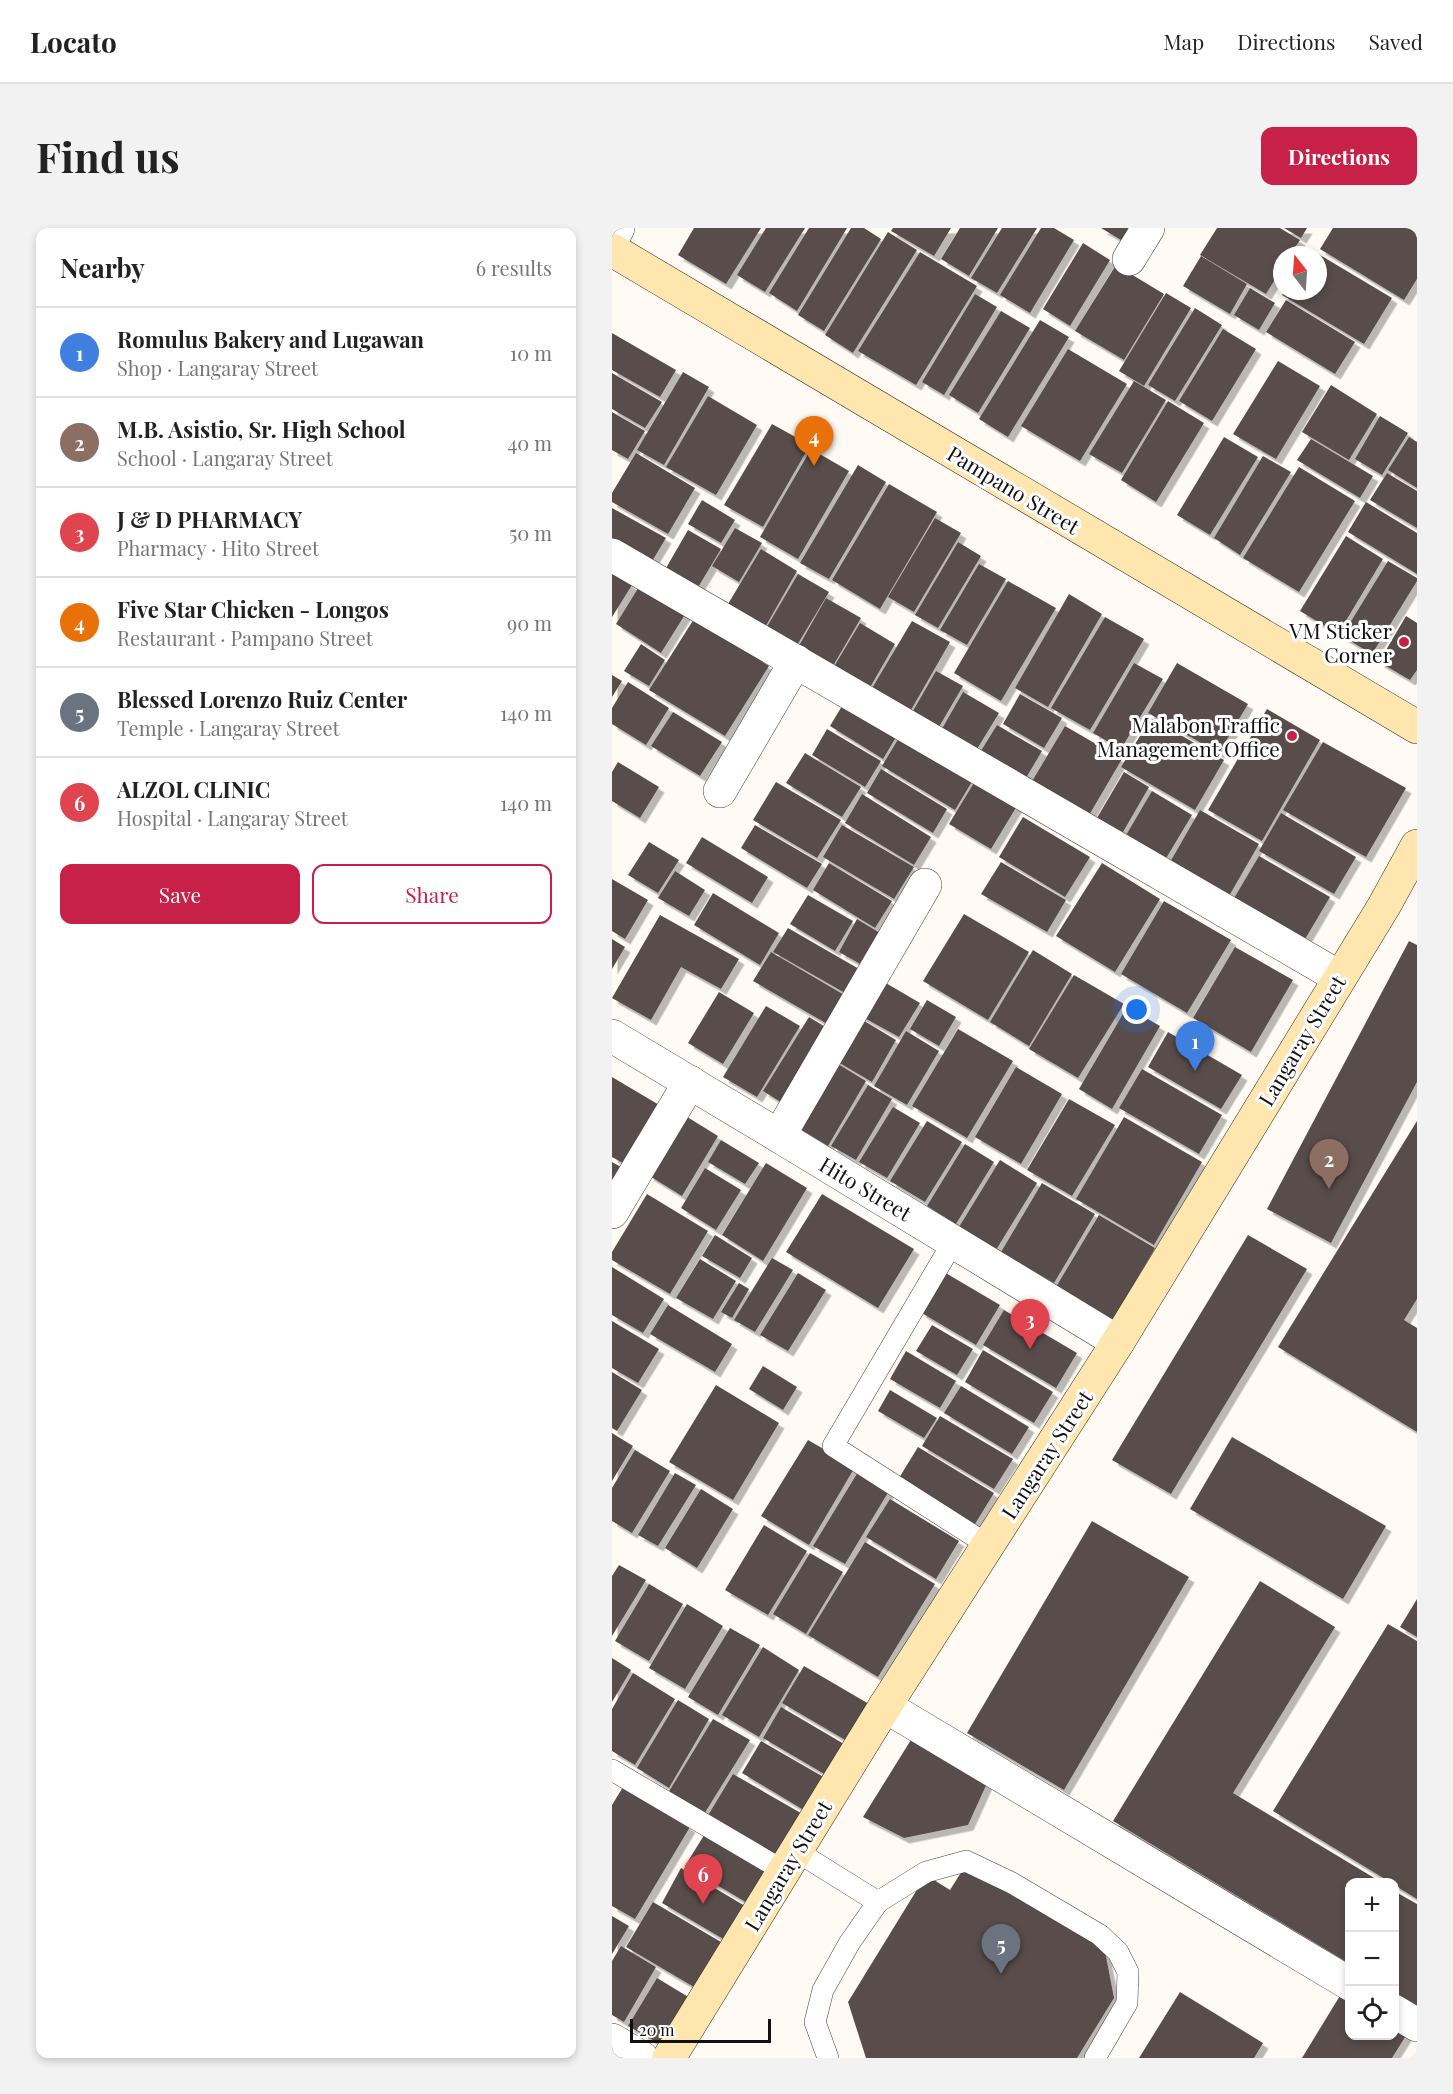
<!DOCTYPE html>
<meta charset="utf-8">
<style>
:root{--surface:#fff;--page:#f2f2f2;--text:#222;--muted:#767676;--line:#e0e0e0;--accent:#c72149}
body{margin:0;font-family:"Playfair Display",serif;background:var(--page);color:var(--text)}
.controls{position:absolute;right:18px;bottom:18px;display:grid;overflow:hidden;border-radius:12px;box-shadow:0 3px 9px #0003}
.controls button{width:54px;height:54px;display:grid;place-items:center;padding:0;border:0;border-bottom:2px solid var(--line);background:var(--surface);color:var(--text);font:30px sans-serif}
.compass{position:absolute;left:661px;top:18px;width:54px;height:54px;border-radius:50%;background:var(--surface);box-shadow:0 3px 9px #0003;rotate:343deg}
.scale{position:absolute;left:18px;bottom:15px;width:141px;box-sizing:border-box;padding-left:6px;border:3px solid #101010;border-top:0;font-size:16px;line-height:21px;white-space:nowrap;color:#101010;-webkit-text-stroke:4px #fff;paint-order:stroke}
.you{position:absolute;left:525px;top:782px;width:21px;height:21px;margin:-15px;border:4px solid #fff;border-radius:50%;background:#1a73e8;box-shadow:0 0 0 9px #1a73e833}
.badge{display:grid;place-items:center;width:39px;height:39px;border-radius:50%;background:var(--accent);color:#fff;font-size:20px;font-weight:700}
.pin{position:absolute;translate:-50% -50px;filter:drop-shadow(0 2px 3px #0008)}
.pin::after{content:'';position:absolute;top:32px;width:21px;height:18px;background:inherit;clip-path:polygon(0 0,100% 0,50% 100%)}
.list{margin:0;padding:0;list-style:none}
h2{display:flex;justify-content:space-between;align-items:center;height:78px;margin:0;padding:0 24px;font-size:26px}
h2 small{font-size:20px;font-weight:400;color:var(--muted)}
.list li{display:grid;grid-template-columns:39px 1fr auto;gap:18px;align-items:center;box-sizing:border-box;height:90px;padding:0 24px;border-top:2px solid var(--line)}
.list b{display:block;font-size:22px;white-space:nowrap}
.list p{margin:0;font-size:20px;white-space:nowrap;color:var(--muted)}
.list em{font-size:20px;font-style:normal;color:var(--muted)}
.actions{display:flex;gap:12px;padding:18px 24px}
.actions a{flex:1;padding:14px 0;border:2px solid var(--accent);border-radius:12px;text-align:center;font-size:21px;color:var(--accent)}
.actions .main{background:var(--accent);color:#fff}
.icon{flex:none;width:33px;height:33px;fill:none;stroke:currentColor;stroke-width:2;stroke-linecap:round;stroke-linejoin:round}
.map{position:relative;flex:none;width:805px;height:1830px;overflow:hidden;border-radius:12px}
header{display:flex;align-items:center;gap:36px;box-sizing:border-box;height:84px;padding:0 30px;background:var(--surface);border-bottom:2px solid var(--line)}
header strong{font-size:28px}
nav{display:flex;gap:33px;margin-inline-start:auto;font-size:21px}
.intro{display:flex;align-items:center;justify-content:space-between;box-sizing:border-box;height:144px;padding:0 36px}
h1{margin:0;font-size:42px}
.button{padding:15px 27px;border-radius:12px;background:var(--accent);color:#fff;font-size:21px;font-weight:700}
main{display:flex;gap:36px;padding:0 36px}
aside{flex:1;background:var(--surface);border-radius:12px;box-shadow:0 3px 9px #0003}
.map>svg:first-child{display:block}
.building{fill:#594e4c;filter:url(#shadow)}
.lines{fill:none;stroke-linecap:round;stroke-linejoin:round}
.lane-casing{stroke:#434343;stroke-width:22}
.street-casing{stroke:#434343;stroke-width:34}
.secondary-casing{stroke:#323232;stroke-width:34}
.lane{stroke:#fff;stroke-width:21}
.street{stroke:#fff;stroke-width:33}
.secondary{stroke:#ffe6ae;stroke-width:33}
.poi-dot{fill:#c72149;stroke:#fff;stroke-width:2}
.labels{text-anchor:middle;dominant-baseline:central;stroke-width:6;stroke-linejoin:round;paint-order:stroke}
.street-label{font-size:21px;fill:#101010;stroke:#fff}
.poi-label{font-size:21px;fill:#101010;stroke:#fff;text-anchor:end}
</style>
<header>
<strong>Locato</strong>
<nav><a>Map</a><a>Directions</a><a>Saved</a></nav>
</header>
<div class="intro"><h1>Find us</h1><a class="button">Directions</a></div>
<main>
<aside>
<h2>Nearby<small>6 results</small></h2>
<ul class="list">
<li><span class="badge" style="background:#3f7fe0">1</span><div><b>Romulus Bakery and Lugawan</b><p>Shop · Langaray Street</p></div><em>10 m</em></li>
<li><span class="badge" style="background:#8d6e63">2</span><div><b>M.B. Asistio, Sr. High School</b><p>School · Langaray Street</p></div><em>40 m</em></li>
<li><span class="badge" style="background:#e0444e">3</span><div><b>J &amp; D PHARMACY</b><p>Pharmacy · Hito Street</p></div><em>50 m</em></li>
<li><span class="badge" style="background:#e8710a">4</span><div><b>Five Star Chicken - Longos</b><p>Restaurant · Pampano Street</p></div><em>90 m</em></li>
<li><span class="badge" style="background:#6b7280">5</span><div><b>Blessed Lorenzo Ruiz Center</b><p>Temple · Langaray Street</p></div><em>140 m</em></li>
<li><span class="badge" style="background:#e0444e">6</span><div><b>ALZOL CLINIC</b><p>Hospital · Langaray Street</p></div><em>140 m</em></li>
</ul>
<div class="actions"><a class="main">Save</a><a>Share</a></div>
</aside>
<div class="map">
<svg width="805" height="1830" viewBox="0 0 805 1830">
<defs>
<filter id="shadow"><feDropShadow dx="5.5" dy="5.5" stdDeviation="0" flood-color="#0004"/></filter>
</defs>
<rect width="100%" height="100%" fill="#fffaf3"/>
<!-- building -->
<g class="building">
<path d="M82 0H149L114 56 66 27Z"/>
<path d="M154 0H193L153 64 125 47Z"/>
<path d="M197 0H235L185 83 157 65Z"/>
<path d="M239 0H252L269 11 212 103 186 87Z"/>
<path d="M281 0H339L322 28 279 3Z"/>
<path d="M348 0H386L357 48 329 31Z"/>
<path d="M390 0H425L385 65 359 50Z"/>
<path d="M429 0H442L462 12 418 85 388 67Z"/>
<path d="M489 0H530L519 18Z"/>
<path d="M605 0H668L688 12 678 27H670V40L654 66 588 27Z"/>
<path d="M672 0H695L689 10Z"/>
<path d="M721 0H805V51L792 72 708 21Z"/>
<path d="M276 4 305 22 241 125 213 107Z"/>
<path d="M471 15 498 32 458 98 431 81Z"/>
<path d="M698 21 780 70 752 116 670 67 673 63H706V27H694Z"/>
<path d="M308 24 365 58 304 157 246 123Z"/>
<path d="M589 28 635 56 618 86 571 58Z"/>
<path d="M504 37 552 66 512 132 463 103Z"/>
<path d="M638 60 663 75 647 102 622 87Z"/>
<path d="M554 65 579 80 532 158 507 143Z"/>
<path d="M363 66 385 79 332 167 310 154Z"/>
<path d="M674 72 743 114 723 146 654 104Z"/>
<path d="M583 80 610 97 563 173 536 157Z"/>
<path d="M389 83 418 100 366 185 337 167Z"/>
<path d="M428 92 457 109 396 209 367 191Z"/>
<path d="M611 101 644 121 600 193 567 173Z"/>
<path d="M0 105 64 142 48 169 0 142Z"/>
<path d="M456 121 515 156 468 233 409 198Z"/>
<path d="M666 133 708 158 664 231 621 206Z"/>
<path d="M71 144 97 159 52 237 25 222Z"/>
<path d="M0 145 50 174 33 200 0 181Z"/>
<path d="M522 153 554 172 510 245 477 226Z"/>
<path d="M719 157 765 186 737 232 690 204Z"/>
<path d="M96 168 145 197 104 267 54 239Z"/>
<path d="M556 173 592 195 544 274 509 252Z"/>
<path d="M0 184 33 203 16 231 0 222Z"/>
<path d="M768 188 796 205 770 247 743 231Z"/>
<path d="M160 196 198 217 151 299 112 277Z"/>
<path d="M612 209 646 229 598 307 565 287Z"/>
<path d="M797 209 805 214V260L776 242Z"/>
<path d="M699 211 761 248 748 270 685 232Z"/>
<path d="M199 221 237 243 186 331 148 309Z"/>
<path d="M24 225 83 260 56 306 0 274V265Z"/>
<path d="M651 228 679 244 628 327 602 310Z"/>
<path d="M246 237 274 254 217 351 188 335Z"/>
<path d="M687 239 743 273 687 364 631 330Z"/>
<path d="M775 245 805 263V300L758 272Z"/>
<path d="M277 256 325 284 268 381 220 352Z"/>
<path d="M90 272 123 292 109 315 76 296Z"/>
<path d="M754 274 805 305V346L736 304Z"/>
<path d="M0 280 54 310 36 340 0 319Z"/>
<path d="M323 290 349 305 302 384 276 369Z"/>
<path d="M123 300 150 315 127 354 100 338Z"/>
<path d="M76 302 109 321 82 366 50 347Z"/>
<path d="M734 308 771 331 726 406 688 383Z"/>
<path d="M346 314 369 328 326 400 303 387Z"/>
<path d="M149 321 185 343 151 403 113 381Z"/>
<path d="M776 333 805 350V353L760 426 730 408Z"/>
<path d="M367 336 394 351 355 417 328 402Z"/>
<path d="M0 344 20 357 0 389Z"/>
<path d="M186 346 217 364 184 419 153 402Z"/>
<path d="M396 353 444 380 389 473 342 445Z"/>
<path d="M28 357 74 385 49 425 4 396Z"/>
<path d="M457 366 490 386 436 479 403 460Z"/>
<path d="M214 370 249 390 218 443 184 423Z"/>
<path d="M794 388 805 395V442L798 452 767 434Z"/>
<path d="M493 389 532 411 478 502 439 480Z"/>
<path d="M82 391 157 438 113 508 37 462Z"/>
<path d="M300 393 338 414 295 489 256 467Z"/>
<path d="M248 395 283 416 256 463 220 442Z"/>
<path d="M29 416 53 432 37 458 12 443Z"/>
<path d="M522 435 551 451 509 521 481 505Z"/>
<path d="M565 435 636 476 607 525 536 485Z"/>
<path d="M324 443 351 458 324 504 298 488Z"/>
<path d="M0 447 10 453 0 469Z"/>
<path d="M16 454 57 480 34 517 0 496V480Z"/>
<path d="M351 464 387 485 362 526 327 506Z"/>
<path d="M408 466 450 490 432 520 391 496Z"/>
<path d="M233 473 286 506 271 531 218 498Z"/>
<path d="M655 481 708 512 650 613 596 582Z"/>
<path d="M61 484 110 514 88 548 39 518Z"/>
<path d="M539 490 612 532 583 582 509 539Z"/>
<path d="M385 497 430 523 408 560 362 534Z"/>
<path d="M453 498 510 531 473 594 416 560Z"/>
<path d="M215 501 269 533 253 559 200 527Z"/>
<path d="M291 503 364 547 343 582 270 538Z"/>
<path d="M711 514 794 560 754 629 671 582Z"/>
<path d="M193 525 249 559 230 589 174 555Z"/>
<path d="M6 534 47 559 28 590 0 573V544Z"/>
<path d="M269 541 335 581 321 605 255 565Z"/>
<path d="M512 544 537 559 507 611 482 595Z"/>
<path d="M363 553 405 578 379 621 337 596Z"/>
<path d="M164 554 229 592 205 630 141 592Z"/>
<path d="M540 563 580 587 550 637 510 614Z"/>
<path d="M250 566 319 609 302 637 233 595Z"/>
<path d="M588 582 647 616 613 675 554 641Z"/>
<path d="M669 585 744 629 722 666 647 623Z"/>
<path d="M411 589 478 629 453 669 387 629Z"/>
<path d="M143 597 210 636 195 660 129 620Z"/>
<path d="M230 597 302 639 282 671 211 629Z"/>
<path d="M90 609 156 649 140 675 74 635Z"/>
<path d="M37 614 67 632 46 665 16 647Z"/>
<path d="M647 628 718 669 689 718 618 677Z"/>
<path d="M389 634 454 672 435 704 369 666Z"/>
<path d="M217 635 280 673 263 700 201 662Z"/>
<path d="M490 635 548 671 503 744 444 708Z"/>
<path d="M63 643 93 662 77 688 46 670Z"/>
<path d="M0 651 36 672 13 711 0 703Z"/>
<path d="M101 665 167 705 148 737 82 697Z"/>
<path d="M196 667 241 693 223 723 178 696Z"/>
<path d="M552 673 619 712 575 785 509 746Z"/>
<path d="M352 686 417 724 376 792 311 753Z"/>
<path d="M48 687 127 731 109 761 69 739 39 792 0 770Z"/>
<path d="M245 691 278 711 259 742 227 724Z"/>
<path d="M176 700 254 745 240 769 161 724Z"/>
<path d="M0 711 13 719 0 741Z"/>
<path d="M797 713 805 717V854L719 1015 655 981Z"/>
<path d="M623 719 681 752 639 824 581 790Z"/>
<path d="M421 722 460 746 417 818 378 794Z"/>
<path d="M159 724 241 772 224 801 141 753Z"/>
<path d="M462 747 512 776 466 850 417 821Z"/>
<path d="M267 751 308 775 287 809 247 787Z"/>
<path d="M107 764 142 785 111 836 76 815Z"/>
<path d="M315 772 344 789 327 818 298 801Z"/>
<path d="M154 778 188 798 145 869 111 849Z"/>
<path d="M515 779 548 798 500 881 467 861Z"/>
<path d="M244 788 284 812 260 854 219 830Z"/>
<path d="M197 789 225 806 180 881 151 863Z"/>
<path d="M346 801 401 833 355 910 300 878Z"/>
<path d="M294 803 327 823 295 877 262 858Z"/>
<path d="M556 804 630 847 609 881 536 839Z"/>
<path d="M218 831 254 853 216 918 178 895Z"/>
<path d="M404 839 450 866 409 936 363 909Z"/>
<path d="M530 841 610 887 587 926 507 880Z"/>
<path d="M0 849 54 881 18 939 0 929Z"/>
<path d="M256 857 280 871 244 932 219 918Z"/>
<path d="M457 871 503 897 460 968 415 942Z"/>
<path d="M281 879 308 895 275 950 247 934Z"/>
<path d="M72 887 106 908 70 968 36 947Z"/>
<path d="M512 889 590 934 542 1017 464 971Z"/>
<path d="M315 893 350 914 313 974 278 953Z"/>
<path d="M805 893V1071L792 1092 805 1100V1204L666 1119Z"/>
<path d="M109 912 147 935 133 956 96 934Z"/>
<path d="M353 916 382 934 344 996 315 978Z"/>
<path d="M388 932 425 955 384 1022 347 999Z"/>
<path d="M0 934 20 945 0 978Z"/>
<path d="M154 935 195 960 151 1033 110 1007Z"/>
<path d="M93 940 129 962 104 1002 69 980Z"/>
<path d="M430 955 483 986 442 1055 389 1024Z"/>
<path d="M35 966 96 1003 58 1066 0 1032V1024Z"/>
<path d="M210 966 302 1021 266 1080 174 1024Z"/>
<path d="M487 987 543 1020 501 1092 444 1059Z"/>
<path d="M103 1007 140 1030 128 1050 90 1028Z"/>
<path d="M636 1007 695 1041 559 1266 500 1232Z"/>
<path d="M160 1030 181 1042 143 1104 122 1092Z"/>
<path d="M88 1031 124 1053 101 1091 64 1070Z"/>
<path d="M0 1039 52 1071 31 1105 0 1087Z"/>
<path d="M332 1044 388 1077 364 1117 308 1084Z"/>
<path d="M186 1045 214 1062 176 1123 148 1107Z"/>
<path d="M127 1055 137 1061 120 1090 109 1084Z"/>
<path d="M56 1077 120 1116 103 1144 38 1106Z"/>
<path d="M392 1082 465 1125 444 1160 371 1117Z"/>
<path d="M0 1093 47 1121 26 1155 0 1140Z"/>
<path d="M320 1097 361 1121 345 1147 304 1123Z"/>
<path d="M371 1122 441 1164 422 1195 353 1154Z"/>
<path d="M294 1123 344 1153 328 1180 278 1151Z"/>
<path d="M151 1138 185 1159 171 1182 137 1161Z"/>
<path d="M0 1144 30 1162 5 1203 0 1200Z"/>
<path d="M104 1157 167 1195 121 1272 57 1234Z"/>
<path d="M349 1158 417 1199 400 1226 332 1185Z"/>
<path d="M278 1162 325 1190 312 1210 266 1183Z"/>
<path d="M328 1188 401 1231 382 1261 310 1218Z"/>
<path d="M0 1205 21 1218 0 1253Z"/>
<path d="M620 1209 774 1298 731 1371 578 1281Z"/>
<path d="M196 1212 243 1239 197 1317 149 1288Z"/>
<path d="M306 1219 382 1265 363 1296 287 1250Z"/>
<path d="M23 1222 58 1243 20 1305 0 1293V1260Z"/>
<path d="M246 1244 277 1263 233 1336 201 1318Z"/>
<path d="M63 1245 84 1257 46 1318 26 1307Z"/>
<path d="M89 1261 121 1281 85 1340 53 1320Z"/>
<path d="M278 1271 347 1313 324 1351 254 1309Z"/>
<path d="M480 1293 577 1349 452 1562 355 1505Z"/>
<path d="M152 1297 195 1323 156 1387 113 1362Z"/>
<path d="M253 1314 323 1356 266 1449 196 1407Z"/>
<path d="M198 1325 231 1344 194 1406 161 1386Z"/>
<path d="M7 1337 34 1352 0 1408V1348Z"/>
<path d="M648 1353 723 1399 621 1565 769 1654H738V1736L501 1593Z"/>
<path d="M37 1356 71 1376 37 1433 3 1413Z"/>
<path d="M805 1371V1409L788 1399Z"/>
<path d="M75 1376 111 1398 73 1461 37 1440Z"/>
<path d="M776 1396 805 1413V1671L782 1657V1654H778L661 1583Z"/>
<path d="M118 1400 148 1417 106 1487 76 1469Z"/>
<path d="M151 1419 187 1442 147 1509 110 1487Z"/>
<path d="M0 1430 19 1442 0 1474Z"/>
<path d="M192 1438 257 1476 235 1513 170 1475Z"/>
<path d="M21 1445 63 1471 23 1537 0 1523V1481Z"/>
<path d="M66 1472 97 1491 57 1560 25 1540Z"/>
<path d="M169 1479 232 1516 214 1547 151 1510Z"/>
<path d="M101 1491 138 1512 89 1591 53 1570Z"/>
<path d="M302 1507 376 1553 356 1597 292 1610 251 1589Z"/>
<path d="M149 1513 215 1551 195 1584 130 1545Z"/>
<path d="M121 1546 194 1588 168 1633 95 1589Z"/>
<path d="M11 1559 78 1599 23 1691 0 1678V1577Z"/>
<path d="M94 1604 162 1644 142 1679 73 1638Z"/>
<path d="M355 1635 492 1718 502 1770 465 1830H254L236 1774 314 1647 338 1662Z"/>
<path d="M69 1640 133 1678 113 1712 50 1675Z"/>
<path d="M782 1663 805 1676V1777L782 1764Z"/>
<path d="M41 1674 109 1714 82 1759 14 1719Z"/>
<path d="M0 1688 17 1698 0 1726Z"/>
<path d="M9 1718 44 1739 12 1794 0 1787V1733Z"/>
<path d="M45 1750 83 1773 55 1820 16 1798Z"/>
<path d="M568 1764 651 1815 642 1830H527Z"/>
<path d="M729 1766 738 1771V1808H782V1798L795 1806 780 1830H690Z"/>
</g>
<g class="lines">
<!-- lane casing -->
<g class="lane-casing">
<g id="lane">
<path d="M341 1014 221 1218 376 1317"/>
<path d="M0 1542 172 1643"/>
<path d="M184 1623 266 1674"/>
<path d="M216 1830 203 1794 211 1762 238 1714 266 1674 314 1644 354 1633 400 1655 488 1707 506 1724 516 1744 515 1775 483 1830"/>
</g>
</g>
<!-- street casing -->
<g class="street-casing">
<g id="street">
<path d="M0 11 6 0"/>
<path d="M517 31 536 0"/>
<path d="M0 327 727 749"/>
<path d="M108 563 184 433"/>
<path d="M0 808 167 908 506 1114"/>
<path d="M167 908 313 657"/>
<path d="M0 984 78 854"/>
<path d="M273 1478 738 1756"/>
<path d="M782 1783 805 1797"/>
<path d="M0 1812 30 1830"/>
</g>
</g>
<!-- secondary casing -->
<g class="secondary-casing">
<g id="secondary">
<path d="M0 22 805 499"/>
<path d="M57 1830 273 1478 506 1114 772 678 805 618"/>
</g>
</g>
<!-- lane -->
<use href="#lane" class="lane"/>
<!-- street -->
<use href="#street" class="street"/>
<!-- secondary -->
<use href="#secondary" class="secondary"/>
</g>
<!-- markers -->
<g class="poi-dot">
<circle cx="792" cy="414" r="6"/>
<circle cx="680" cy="508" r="6"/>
</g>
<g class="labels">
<!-- street labels -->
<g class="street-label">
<text transform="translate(402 261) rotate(31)">Pampano Street</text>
<text transform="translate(689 812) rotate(-59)">Langaray Street</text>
<text transform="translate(254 960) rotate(31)">Hito Street</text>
<text transform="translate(434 1226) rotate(-57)">Langaray Street</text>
<text transform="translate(175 1637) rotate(-59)">Langaray Street</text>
</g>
<!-- poi labels -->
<g class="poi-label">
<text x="780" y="402">VM Sticker<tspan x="780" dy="24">Corner</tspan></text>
<text x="668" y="496">Malabon Traffic<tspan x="668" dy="24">Management Office</tspan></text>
</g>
</g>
</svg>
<div class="controls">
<button>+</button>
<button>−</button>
<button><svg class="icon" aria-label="locate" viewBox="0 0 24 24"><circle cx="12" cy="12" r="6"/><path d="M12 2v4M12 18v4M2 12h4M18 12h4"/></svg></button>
</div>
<svg class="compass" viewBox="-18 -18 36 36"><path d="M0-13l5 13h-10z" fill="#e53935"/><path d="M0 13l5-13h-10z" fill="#767676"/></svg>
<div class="scale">20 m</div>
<div class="you"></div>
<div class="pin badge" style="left:583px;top:843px;background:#3f7fe0">1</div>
<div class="pin badge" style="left:717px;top:961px;background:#8d6e63">2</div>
<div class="pin badge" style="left:418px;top:1121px;background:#e0444e">3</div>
<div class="pin badge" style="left:202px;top:238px;background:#e8710a">4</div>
<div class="pin badge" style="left:389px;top:1746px;background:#6b7280">5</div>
<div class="pin badge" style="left:91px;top:1676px;background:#e0444e">6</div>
</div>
</main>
